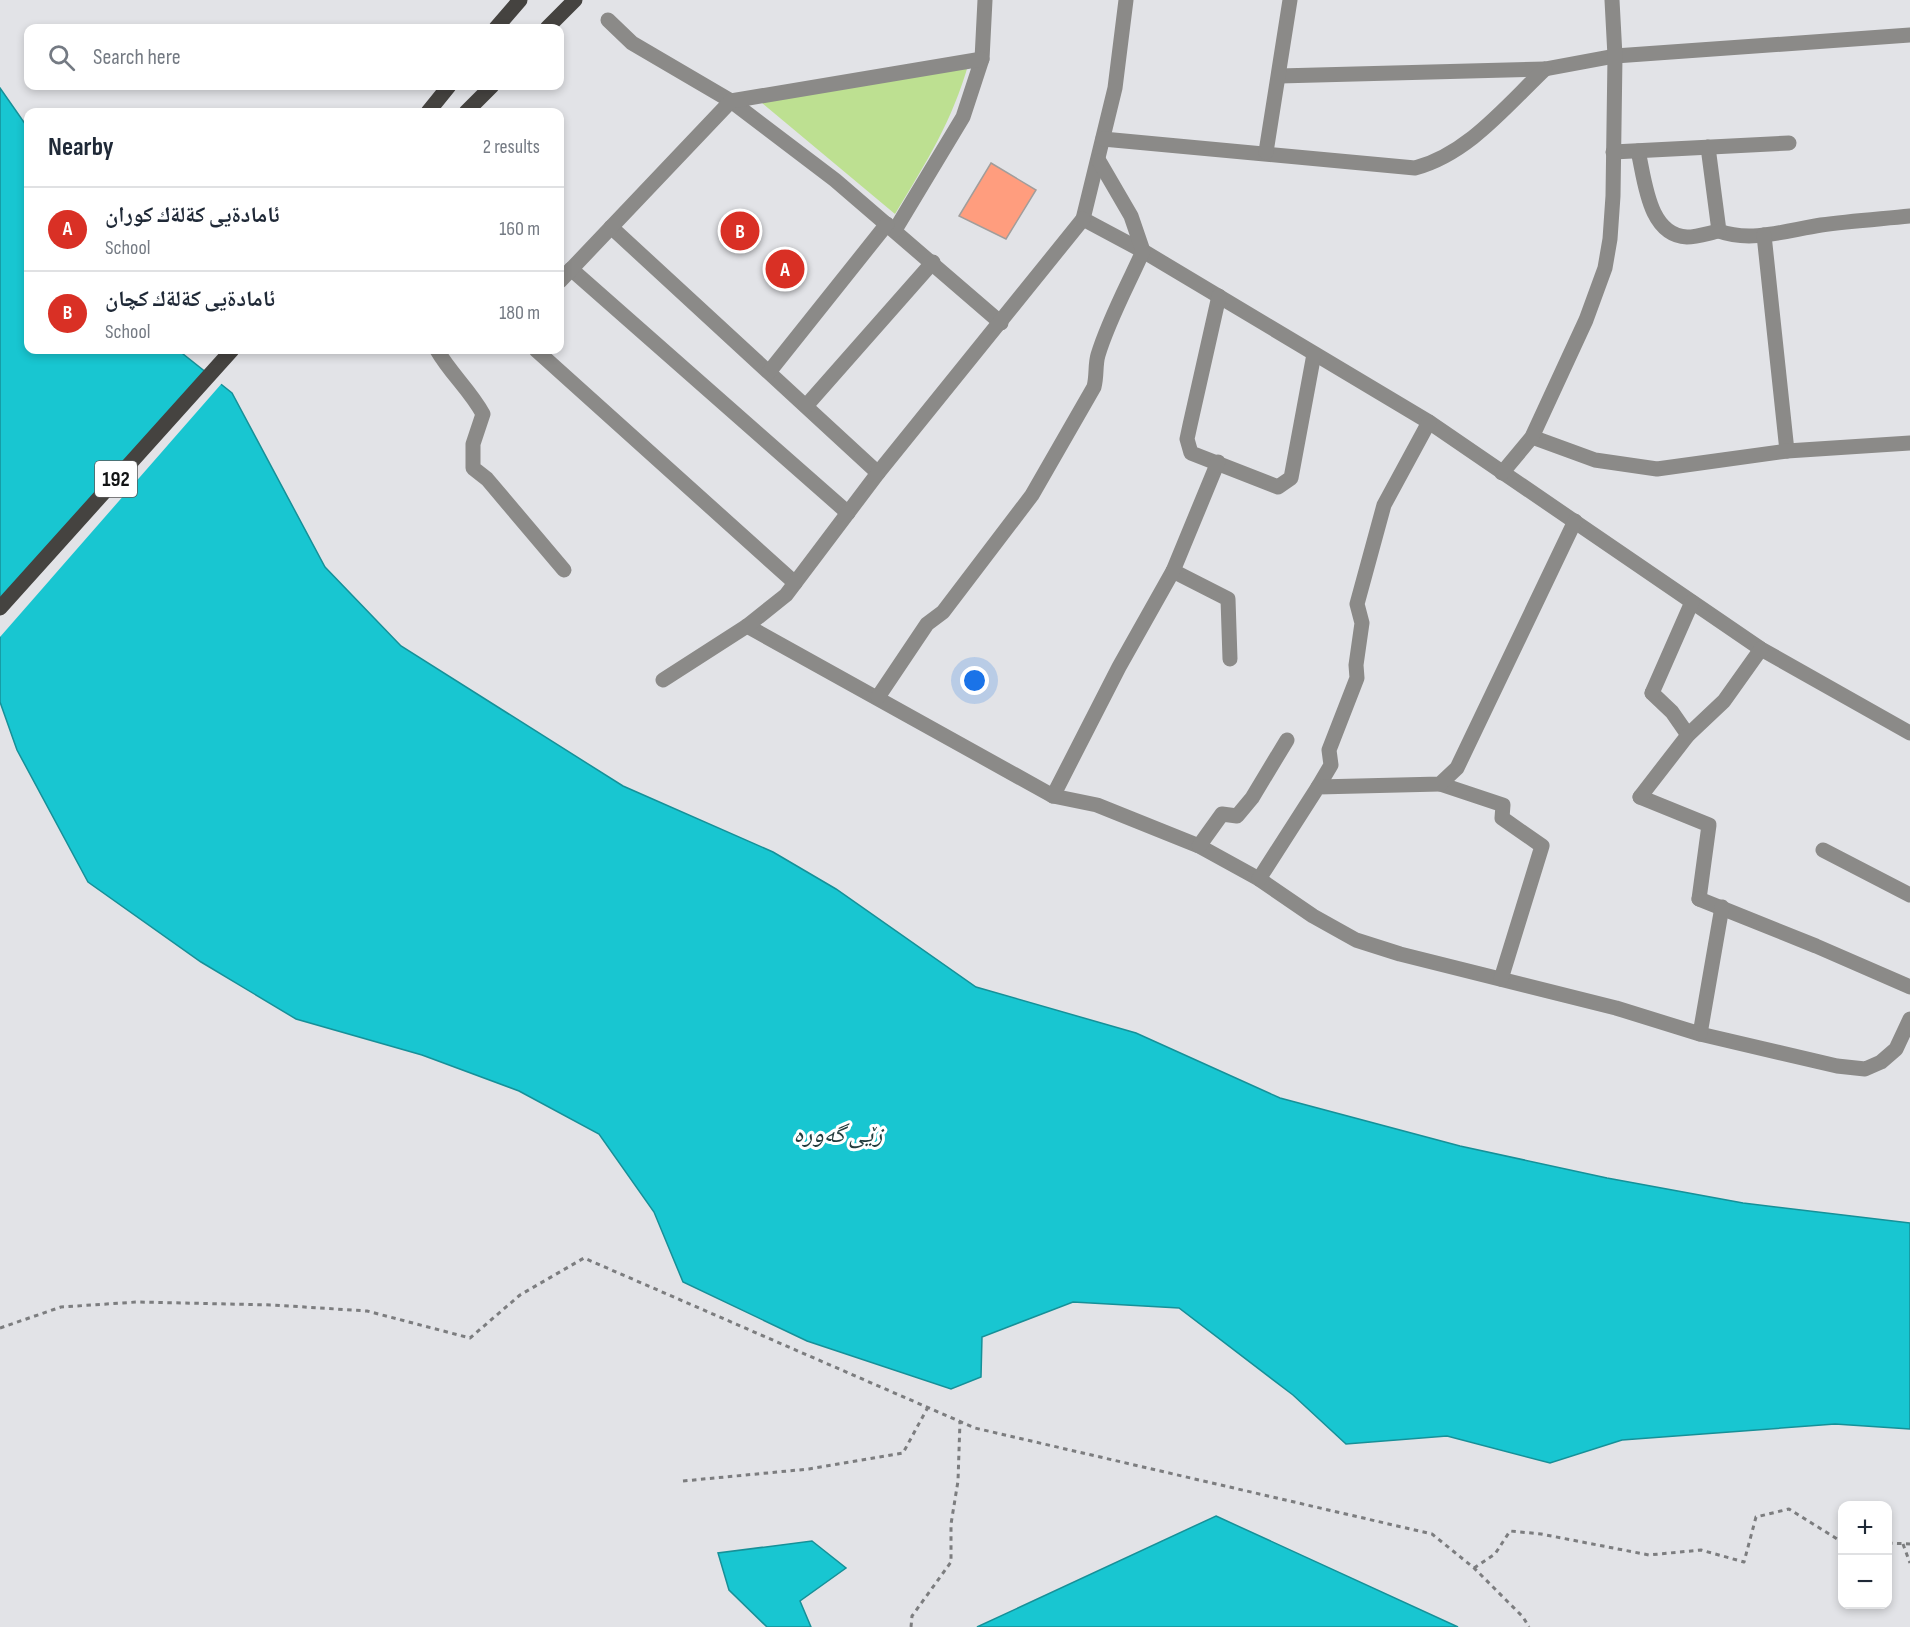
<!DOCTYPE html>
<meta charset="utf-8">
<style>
:root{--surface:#fff;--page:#f2f2f3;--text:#1f2937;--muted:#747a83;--line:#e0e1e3;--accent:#d93025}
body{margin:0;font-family:"Sofia Sans Condensed","Noto Naskh Arabic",sans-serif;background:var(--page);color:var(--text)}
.controls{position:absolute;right:18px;bottom:18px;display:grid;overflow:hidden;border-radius:12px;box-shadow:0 3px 9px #0003}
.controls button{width:54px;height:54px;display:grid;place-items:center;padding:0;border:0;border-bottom:2px solid var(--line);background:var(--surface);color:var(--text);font:30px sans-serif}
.you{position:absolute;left:975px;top:681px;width:21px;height:21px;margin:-15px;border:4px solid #fff;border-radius:50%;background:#1a73e8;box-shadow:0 0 0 9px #1a73e833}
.badge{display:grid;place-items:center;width:39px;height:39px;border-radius:50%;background:var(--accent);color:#fff;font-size:20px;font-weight:700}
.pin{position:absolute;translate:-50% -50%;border:3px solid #fff;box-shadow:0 2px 6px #0006}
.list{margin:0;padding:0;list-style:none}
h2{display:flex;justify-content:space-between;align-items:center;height:78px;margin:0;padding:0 24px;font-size:26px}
h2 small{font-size:20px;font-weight:400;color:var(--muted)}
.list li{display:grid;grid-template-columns:39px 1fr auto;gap:18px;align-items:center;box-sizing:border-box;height:84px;padding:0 24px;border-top:2px solid var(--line)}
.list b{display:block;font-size:22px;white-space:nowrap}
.list p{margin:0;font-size:20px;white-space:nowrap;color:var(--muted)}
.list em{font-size:20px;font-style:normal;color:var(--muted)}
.icon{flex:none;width:33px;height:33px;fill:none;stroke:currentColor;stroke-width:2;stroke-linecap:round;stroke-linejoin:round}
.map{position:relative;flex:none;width:1910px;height:1627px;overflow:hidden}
.search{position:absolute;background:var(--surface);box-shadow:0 3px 9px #0003;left:24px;top:24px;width:540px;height:66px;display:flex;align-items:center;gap:15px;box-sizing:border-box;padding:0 21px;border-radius:12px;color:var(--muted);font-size:22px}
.panel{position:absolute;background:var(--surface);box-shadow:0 3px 9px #0003;left:24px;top:108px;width:540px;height:246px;border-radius:12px}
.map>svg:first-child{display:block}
.green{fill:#bde091}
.water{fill:#18c6d1;stroke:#169098;stroke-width:1.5}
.pier{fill:#e2e3e7}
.building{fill:#ff9d7e;stroke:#a19d9b;stroke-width:1.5}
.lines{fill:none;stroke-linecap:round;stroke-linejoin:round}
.path{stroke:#7c7d7f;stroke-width:3;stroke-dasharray:4.5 4.5;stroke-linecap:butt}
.pedestrian{stroke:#8b8a88;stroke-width:15}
.minor{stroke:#8b8a88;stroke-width:15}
.primary{stroke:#454340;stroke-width:15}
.labels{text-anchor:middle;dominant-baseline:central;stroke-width:6;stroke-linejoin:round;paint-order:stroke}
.shield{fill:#fff;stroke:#595a5a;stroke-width:1.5}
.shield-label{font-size:21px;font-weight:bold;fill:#121314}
.water-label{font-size:24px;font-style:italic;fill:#233c3d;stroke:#fff}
</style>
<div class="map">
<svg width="1910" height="1627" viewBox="0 0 1910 1627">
<rect width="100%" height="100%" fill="#e2e3e7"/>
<!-- green -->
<path class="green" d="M969 62C952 122 927 161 895 214L756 98Z"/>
<!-- water -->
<g class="water">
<path d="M0 88 28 128V350H178L232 393 325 567 401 646 623 786 773 852 836 889 976 987 1136 1033 1280 1098 1460 1146 1607 1178 1743 1203 1910 1223V1429L1835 1424 1622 1440 1550 1463 1447 1436 1346 1444 1293 1395 1179 1308 1073 1302 982 1337 981 1377 951 1389 807 1341 683 1282 654 1212 599 1134 519 1091 422 1055 296 1019 201 962 88 882 17 750 0 702Z"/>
<path d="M1216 1516 1458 1627H977Z"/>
<path d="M812 1541 846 1568 800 1601 811 1627H767L729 1590 718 1553Z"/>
</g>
<!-- pier -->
<path class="pier" d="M211 372 223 382 0 637V608Z"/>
<!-- building -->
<path class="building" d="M991 163 1036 190 1006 239 959 216Z"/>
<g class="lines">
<!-- path -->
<g class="path">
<path d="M0 1328 61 1307 137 1302 273 1305 367 1311 470 1338 520 1295 584 1258 975 1428 1432 1534 1474 1568 1523 1617 1529 1627"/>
<path d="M683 1481 809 1469 903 1453 928 1407"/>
<path d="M1888 1543 1910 1544"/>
<path d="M1903 1544 1910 1563"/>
<path d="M1474 1568 1495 1554 1510 1531 1541 1534 1649 1555 1701 1550 1744 1562 1756 1517 1789 1509 1842 1542"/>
<path d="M911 1627 912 1616 951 1562V1524L958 1481 960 1421"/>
</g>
<!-- pedestrian -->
<g class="pedestrian">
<path d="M1652 693 1672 712 1688 735"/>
<path d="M1640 797 1709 825 1699 899"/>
</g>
<!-- minor -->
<g class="minor">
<path d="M1126 0 1115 88 1083 219 1143 251 1429 422 1761 649 1910 733"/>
<path d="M608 20 632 43 731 101 835 180 1001 323"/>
<path d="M1279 76 1545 69 1615 56 1910 35"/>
<path d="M1103 139 1415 168C1468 154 1506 106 1545 69"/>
<path d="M1708 147 1719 231C1751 243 1788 230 1821 225 1850 221 1880 219 1910 216"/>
<path d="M1638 151C1645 180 1648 235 1687 237 1697 237 1709 233 1719 231"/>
<path d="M1266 152 1290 0"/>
<path d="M1613 152 1789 143"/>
<path d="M611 227 878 473"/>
<path d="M895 230 963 117 982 59 985 0"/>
<path d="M1764 235 1787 451"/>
<path d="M571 269 848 513"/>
<path d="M560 281 731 101 982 59"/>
<path d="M1219 296 1190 425 1187 439 1191 453 1278 487 1291 478 1314 354"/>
<path d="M437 350C450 373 470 390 483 414L473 444V468L487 479 564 570"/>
<path d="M536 350 795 583"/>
<path d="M769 372 887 224"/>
<path d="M806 406 933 262"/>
<path d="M1532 437 1595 460 1657 469 1787 451 1910 443"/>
<path d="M1502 473 1532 437 1586 320 1605 268 1610 239 1613 196 1615 56 1612 0"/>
<path d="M1173 571 1228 599 1230 659"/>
<path d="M747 626 1053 796 1097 805 1199 846 1259 879 1313 916 1356 940 1400 954 1616 1008 1700 1034 1837 1066 1865 1069 1881 1062 1896 1049 1910 1019"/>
<path d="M663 680 747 626 786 595 878 473 1083 219"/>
<path d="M1652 693 1692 602"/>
<path d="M878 697 927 624 943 612 1032 495 1094 387C1097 376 1095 365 1098 355 1109 319 1128 285 1143 251L1131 216 1099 161"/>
<path d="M1440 784 1503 805 1502 818 1542 846 1501 979"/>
<path d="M1318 787 1331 765 1329 750 1357 678 1356 665 1362 623 1357 604 1384 505 1429 422"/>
<path d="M1053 796 1119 667 1173 571 1218 462"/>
<path d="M1640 797 1688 735 1724 701 1761 649"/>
<path d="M1199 846 1222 814 1237 816 1252 798 1287 740"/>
<path d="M1823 850 1910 895"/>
<path d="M1259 879 1318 787 1440 784 1457 768 1575 521"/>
<path d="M1699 899 1816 946 1910 987"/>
<path d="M1700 1034 1722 907"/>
</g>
<!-- primary -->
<g class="primary">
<path d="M496 28 520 0"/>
<path d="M547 28 575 0"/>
<path d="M428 112 449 86"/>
<path d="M466 112 492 86"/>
<path d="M0 608 232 350"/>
</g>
</g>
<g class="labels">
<!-- shield labels -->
<rect class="shield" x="95" y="461" width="42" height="36" rx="4.5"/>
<g class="shield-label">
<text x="116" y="479">192</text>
</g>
<!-- water labels -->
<g class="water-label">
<text x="838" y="1134">زێی گەورە</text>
</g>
</g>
</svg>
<div class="controls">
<button>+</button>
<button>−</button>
</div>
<div class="you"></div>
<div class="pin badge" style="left:785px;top:269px">A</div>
<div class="pin badge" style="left:740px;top:231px">B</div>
<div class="search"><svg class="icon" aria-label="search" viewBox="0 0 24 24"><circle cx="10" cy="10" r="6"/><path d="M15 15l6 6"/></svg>Search here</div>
<section class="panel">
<h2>Nearby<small>2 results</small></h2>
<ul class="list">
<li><span class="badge">A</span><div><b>ئامادةيى كةلةك كوران</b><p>School</p></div><em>160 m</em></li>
<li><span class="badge">B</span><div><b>ئامادةيى كةلةك كچان</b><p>School</p></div><em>180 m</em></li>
</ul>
</section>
</div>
